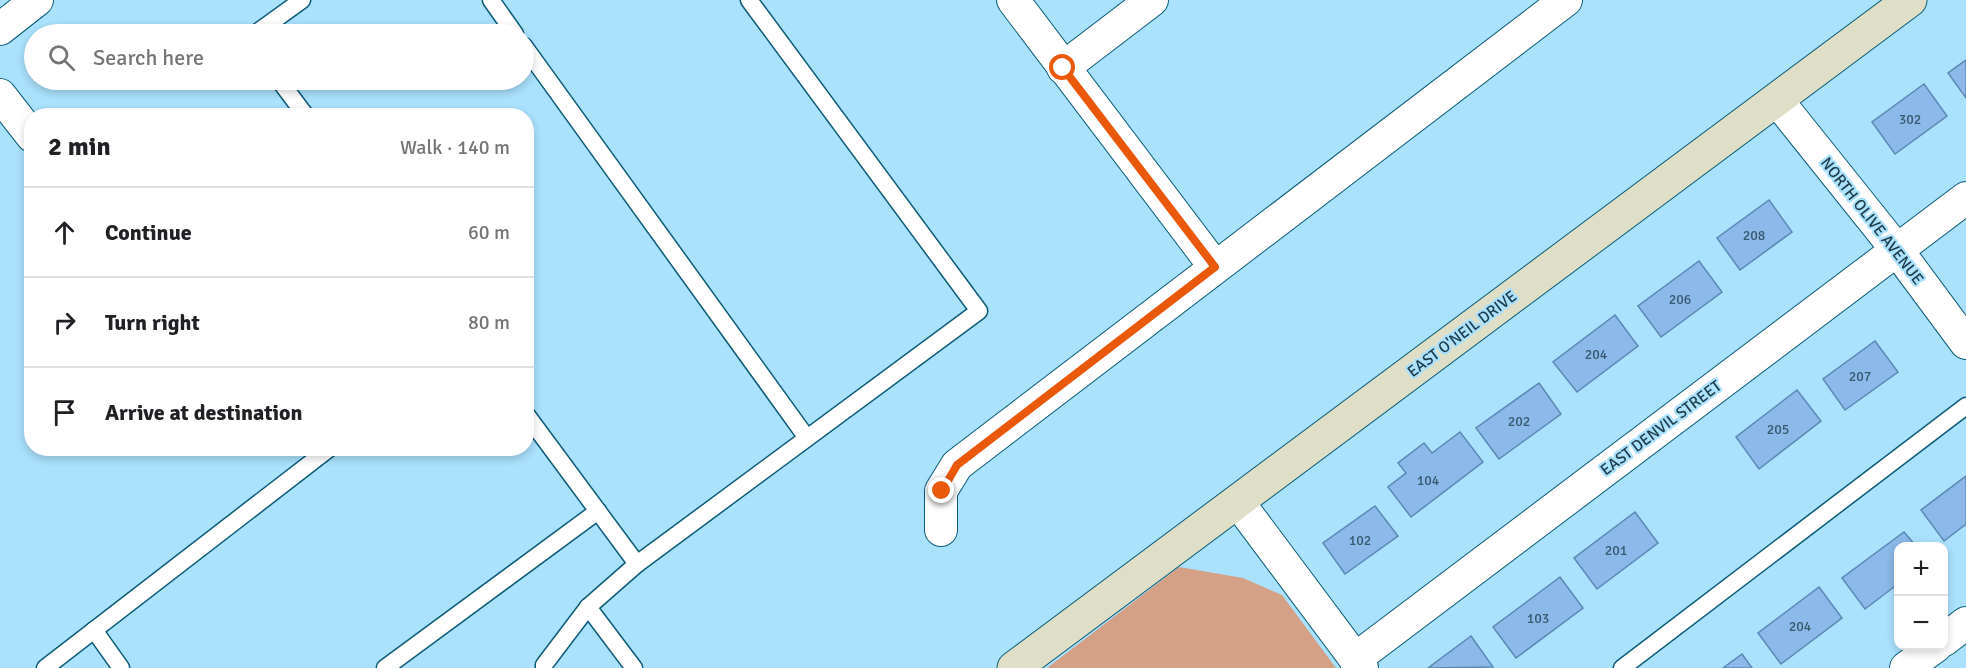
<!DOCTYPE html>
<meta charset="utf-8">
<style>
:root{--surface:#fff;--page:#f6f6f6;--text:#202124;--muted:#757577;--line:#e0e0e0}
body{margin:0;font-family:Signika,sans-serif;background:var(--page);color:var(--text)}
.controls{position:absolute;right:18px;bottom:18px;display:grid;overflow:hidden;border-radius:12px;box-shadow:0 3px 9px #0003}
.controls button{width:54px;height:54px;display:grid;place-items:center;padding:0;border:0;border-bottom:2px solid var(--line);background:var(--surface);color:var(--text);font:30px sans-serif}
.stop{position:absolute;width:18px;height:18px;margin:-14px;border:4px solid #ea580c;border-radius:50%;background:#fff}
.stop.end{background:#ea580c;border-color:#fff;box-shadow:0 2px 6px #0008}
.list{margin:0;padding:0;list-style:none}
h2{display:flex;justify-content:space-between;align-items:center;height:78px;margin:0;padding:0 24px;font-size:26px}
h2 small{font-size:20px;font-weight:400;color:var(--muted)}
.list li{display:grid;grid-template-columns:39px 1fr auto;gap:18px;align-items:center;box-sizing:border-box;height:90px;padding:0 24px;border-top:2px solid var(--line)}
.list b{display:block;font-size:22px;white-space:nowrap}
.list em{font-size:20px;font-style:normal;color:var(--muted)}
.icon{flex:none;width:33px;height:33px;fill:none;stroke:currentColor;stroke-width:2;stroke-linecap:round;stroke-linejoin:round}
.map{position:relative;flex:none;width:1966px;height:668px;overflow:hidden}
.search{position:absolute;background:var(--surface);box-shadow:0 3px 9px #0003;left:24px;top:24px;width:510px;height:66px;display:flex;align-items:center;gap:15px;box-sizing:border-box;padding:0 21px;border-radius:33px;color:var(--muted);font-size:22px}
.panel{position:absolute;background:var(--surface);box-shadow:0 3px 9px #0003;left:24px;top:108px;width:510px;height:348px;border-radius:24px}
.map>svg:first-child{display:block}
.green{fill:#d5a186}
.building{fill:#8bb9e9;stroke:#5b88b5;stroke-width:1.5}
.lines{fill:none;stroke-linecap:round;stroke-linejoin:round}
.lane-casing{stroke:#0b5c79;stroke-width:19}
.street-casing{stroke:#0b5c79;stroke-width:34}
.secondary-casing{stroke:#0b5c79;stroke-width:35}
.lane{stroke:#fff;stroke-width:16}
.street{stroke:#fff;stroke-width:32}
.secondary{stroke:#dfdfc7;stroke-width:33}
.route{stroke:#ea580c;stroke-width:8}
.labels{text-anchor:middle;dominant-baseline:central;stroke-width:4.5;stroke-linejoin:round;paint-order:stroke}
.number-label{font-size:14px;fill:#385a70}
.street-label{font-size:16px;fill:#1d3a48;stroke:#aae1fc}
</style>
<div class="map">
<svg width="1966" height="668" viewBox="0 0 1966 668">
<rect width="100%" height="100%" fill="#aae1fc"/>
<!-- green -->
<path class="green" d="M1179 567 1243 578 1282 595 1336 668H1047Z"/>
<!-- building -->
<g class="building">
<path d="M1966 60V98L1948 73Z"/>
<path d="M1924 84 1947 116 1895 154 1872 122Z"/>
<path d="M1769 200 1792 232 1740 270 1717 238Z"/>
<path d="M1699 261 1722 292 1661 337 1638 306Z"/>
<path d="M1615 315 1638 346 1577 392 1553 362Z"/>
<path d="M1875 341 1898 372 1845 410 1823 379Z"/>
<path d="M1539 383 1561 414 1499 459 1476 428Z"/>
<path d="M1797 390 1821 421 1759 469 1736 437Z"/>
<path d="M1460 432 1483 462 1411 517 1388 487 1406 473 1398 463 1424 443 1432 453Z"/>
<path d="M1966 476V524L1944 541 1921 510Z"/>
<path d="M1375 506 1398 536 1345 574 1323 543Z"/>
<path d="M1635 512 1658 543 1597 589 1574 558Z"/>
<path d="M1904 532 1916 546H1898V584L1865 609 1842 578Z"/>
<path d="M1560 577 1583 608 1516 658 1493 627Z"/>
<path d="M1819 587 1842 618 1781 664 1758 633Z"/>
<path d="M1471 636 1493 667 1428 668Z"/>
<path d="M1742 654 1752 668H1723Z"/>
</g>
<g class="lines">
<!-- lane casing -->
<g class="lane-casing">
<g id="lane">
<path d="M491 0 515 34"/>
<path d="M255 34 302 0"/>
<path d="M524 46 807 438"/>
<path d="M279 80 306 116"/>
<path d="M526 414 637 564"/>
<path d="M588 607 634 668"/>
<path d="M94 630 121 668"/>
<path d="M45 668 330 448"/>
<path d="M385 668 598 511"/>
<path d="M544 668V665L588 607 637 564 979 311 749 0"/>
<path d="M1622 668 1966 406"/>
</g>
</g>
<!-- street casing -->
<g class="street-casing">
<g id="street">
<path d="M1013 0 1215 267"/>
<path d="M0 29 37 0"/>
<path d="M1063 68 1152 0"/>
<path d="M0 95 32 136"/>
<path d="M1777 100 1897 250 1966 343"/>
<path d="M1238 502 1362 668"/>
<path d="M941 530V491L957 465 1566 0"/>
<path d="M1944 640 1966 623"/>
<path d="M1355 659 1966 198"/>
<path d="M1906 668 1936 646"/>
</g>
</g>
<!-- secondary casing -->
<g class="secondary-casing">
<path id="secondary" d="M1014 668 1910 0"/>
</g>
<!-- lane -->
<use href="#lane" class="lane"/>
<!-- street -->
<use href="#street" class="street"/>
<!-- secondary -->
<use href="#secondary" class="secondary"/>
</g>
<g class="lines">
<!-- route -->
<path class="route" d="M942 491 957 465 1215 267 1063 68"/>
</g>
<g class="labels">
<!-- number labels -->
<g class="number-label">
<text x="1910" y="119">302</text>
<text x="1754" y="235">208</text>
<text x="1680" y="299">206</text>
<text x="1596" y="354">204</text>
<text x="1860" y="376">207</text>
<text x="1519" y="421">202</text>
<text x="1778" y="429">205</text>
<text x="1428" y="480">104</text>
<text x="1360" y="540">102</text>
<text x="1616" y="550">201</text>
<text x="1538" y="618">103</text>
<text x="1800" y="626">204</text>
</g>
<!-- street labels -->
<g class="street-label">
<text transform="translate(1872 221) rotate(52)">NORTH OLIVE AVENUE</text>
<text transform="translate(1462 334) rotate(-37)">EAST O'NEIL DRIVE</text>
<text transform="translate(1661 428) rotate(-37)">EAST DENVIL STREET</text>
</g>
</g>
</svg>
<div class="controls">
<button>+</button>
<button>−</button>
</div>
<div class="stop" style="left:1063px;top:68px"></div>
<div class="stop end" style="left:942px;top:491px"></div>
<div class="search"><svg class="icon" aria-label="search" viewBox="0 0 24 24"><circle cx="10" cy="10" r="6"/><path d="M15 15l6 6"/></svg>Search here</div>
<section class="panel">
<h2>2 min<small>Walk · 140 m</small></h2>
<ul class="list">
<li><svg class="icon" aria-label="ahead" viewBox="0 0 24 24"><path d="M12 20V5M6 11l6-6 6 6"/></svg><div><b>Continue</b></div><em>60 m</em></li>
<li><svg class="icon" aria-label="right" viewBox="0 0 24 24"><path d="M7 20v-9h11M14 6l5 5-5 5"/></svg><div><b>Turn right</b></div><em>80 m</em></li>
<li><svg class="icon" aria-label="arrive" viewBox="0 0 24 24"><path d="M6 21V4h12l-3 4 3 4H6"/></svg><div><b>Arrive at destination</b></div></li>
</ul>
</section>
</div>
